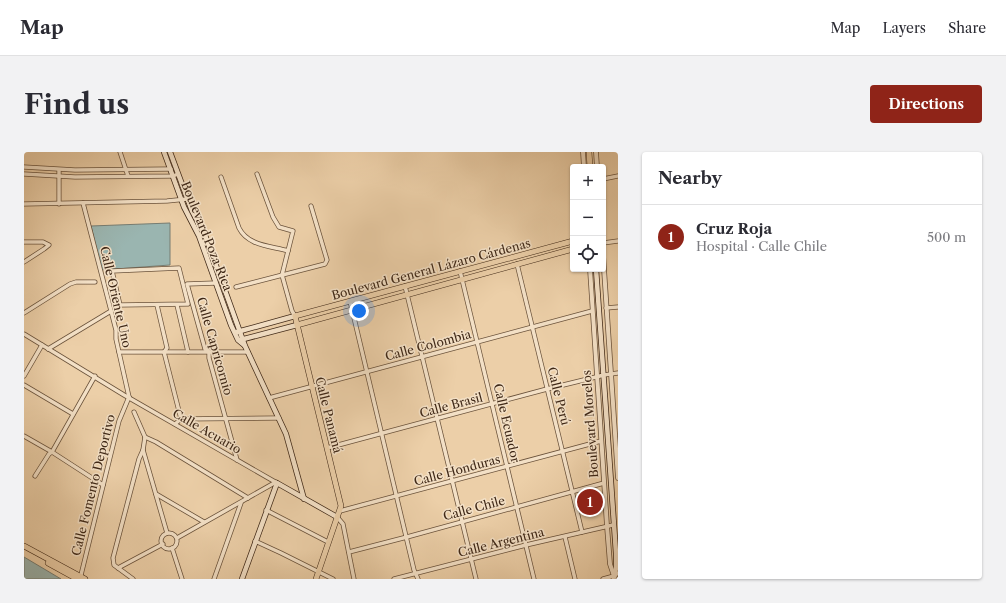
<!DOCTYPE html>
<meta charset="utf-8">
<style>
:root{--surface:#fff;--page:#f2f2f3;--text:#2b2b33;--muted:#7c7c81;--line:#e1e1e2;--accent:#8f2418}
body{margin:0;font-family:"Libre Caslon Text",serif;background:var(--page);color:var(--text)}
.controls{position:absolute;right:12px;top:12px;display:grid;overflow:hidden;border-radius:4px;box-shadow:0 1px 3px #0004}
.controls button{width:36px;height:36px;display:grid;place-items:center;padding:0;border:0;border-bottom:1px solid var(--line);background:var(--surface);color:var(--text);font:20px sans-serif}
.you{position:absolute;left:335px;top:159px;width:14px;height:14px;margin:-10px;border:3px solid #fff;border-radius:50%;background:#1a73e8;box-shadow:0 0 0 6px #1a73e833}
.badge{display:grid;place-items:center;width:26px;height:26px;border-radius:50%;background:var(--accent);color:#fff;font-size:13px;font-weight:700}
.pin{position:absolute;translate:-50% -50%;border:2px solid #fff;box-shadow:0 1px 4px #0006}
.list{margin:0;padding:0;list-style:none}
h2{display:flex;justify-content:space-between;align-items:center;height:52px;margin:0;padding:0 16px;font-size:17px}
h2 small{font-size:13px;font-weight:400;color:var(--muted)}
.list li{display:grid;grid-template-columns:26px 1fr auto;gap:12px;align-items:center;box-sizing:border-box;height:64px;padding:0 16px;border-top:1px solid var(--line)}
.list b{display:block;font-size:15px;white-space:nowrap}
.list p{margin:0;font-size:13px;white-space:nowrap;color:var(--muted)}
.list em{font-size:13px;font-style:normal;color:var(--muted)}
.icon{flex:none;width:22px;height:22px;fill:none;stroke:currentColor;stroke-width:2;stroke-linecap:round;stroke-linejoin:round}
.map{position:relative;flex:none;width:594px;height:427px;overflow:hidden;border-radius:4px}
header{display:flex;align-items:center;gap:24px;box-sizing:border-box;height:56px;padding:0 20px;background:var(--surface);border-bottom:1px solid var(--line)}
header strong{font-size:19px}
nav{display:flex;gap:22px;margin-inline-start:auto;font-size:14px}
.intro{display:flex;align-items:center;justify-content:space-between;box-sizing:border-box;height:96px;padding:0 24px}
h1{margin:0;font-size:28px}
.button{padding:10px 18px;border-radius:4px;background:var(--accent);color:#fff;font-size:14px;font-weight:700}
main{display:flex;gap:24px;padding:0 24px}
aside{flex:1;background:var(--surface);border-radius:4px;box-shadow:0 1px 3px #0004}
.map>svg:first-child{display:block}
.water{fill:#9ab5b0;stroke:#767d73}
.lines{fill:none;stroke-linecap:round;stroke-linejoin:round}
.minor-casing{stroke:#6a523b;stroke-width:5}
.tertiary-casing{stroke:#6a523b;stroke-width:5.5}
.secondary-casing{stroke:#3f2817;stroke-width:6}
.primary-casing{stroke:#3f2817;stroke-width:6}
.minor{stroke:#f3e0c6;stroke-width:3.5}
.tertiary{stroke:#f3e0c6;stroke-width:4}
.secondary{stroke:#f3e0c6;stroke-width:4.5}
.primary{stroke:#eccfa8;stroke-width:5}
.labels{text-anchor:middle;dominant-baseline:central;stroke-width:3;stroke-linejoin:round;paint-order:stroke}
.street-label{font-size:12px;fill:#3f2817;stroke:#f3e0c6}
</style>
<header>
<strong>Map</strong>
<nav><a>Map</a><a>Layers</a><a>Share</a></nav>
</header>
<div class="intro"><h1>Find us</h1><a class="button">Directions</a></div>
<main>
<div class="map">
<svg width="594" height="427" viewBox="0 0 594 427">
<rect width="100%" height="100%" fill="#eccfa8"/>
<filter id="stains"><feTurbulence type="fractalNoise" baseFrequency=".005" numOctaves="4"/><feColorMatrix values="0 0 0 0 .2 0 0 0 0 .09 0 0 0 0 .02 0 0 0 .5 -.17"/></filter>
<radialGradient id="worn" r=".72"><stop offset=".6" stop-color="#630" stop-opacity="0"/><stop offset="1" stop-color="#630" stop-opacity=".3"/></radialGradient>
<!-- water -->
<g class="water">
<path d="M146 71V113L77 118 67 74Z"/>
<path d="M0 405 37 427H0Z"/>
</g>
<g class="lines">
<!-- minor casing -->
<g class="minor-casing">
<g id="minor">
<path d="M96 0 104 24"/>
<path d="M0 15 51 18 147 17"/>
<path d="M0 22 51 25 149 24 154 22"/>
<path d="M233 22 249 65 255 75 269 79 258 123 268 159 271 164"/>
<path d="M197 25 215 76C224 94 247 94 264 99"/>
<path d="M579 27 594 24"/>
<path d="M59 51 92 178V187L105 245"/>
<path d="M0 52 143 49 163 47"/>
<path d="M35 52V18"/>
<path d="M0 90H19L25 93 20 97 0 110"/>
<path d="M579 91 594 89"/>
<path d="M493 112 558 380"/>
<path d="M155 116 164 152 96 153 88 119Z"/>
<path d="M436 119 510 427"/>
<path d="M192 131 163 132 181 197 185 200V206L213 308"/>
<path d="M381 134 452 427"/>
<path d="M212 135 301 112 303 108 287 54"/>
<path d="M326 149 390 418 394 427"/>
<path d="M133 153 143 196 140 200 157 267"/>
<path d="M153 153 164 200"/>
<path d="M582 156 594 155"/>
<path d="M0 161 46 132 52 130H71"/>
<path d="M0 182 100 243 253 331"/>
<path d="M24 197 87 159"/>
<path d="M95 200H224"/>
<path d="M0 224 18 193"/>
<path d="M0 233 49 262"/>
<path d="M245 246 568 159"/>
<path d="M110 260 121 285 119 298 143 381"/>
<path d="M151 272 157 267 255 266"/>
<path d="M0 284 28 300 79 333"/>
<path d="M121 285 132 290 224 346"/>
<path d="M303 296 523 237 580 223 594 221"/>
<path d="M11 324 25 302 28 300 71 224"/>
<path d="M132 342 180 370"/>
<path d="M242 358 304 390"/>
<path d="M316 359 577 289"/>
<path d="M313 365 319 372 330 427"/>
<circle cx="145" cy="389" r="8"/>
<path d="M541 385 551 427"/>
<path d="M153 386 252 330"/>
<path d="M231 389 257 401 309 427"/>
<path d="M148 396 158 427"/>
<path d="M325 400 383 385 580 331"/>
<path d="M94 416 139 392"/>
<path d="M56 427 95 269 105 245"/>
<path d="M109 427 90 413 89 406 115 307 119 298"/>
<path d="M190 427 217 351"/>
<path d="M370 427 502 393 589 373"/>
<path d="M579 427 590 424 594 421"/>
</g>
</g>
<!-- tertiary casing -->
<g class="tertiary-casing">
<g id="tertiary">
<path d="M559 0 560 15"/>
<path d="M572 0 573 15"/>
<path d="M579 102 594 326"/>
<path d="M566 117 583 374 586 412 590 424"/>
</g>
</g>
<!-- secondary casing -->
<g class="secondary-casing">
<g id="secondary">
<path d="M140 0 160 55 175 84 207 173 214 188 220 193"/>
<path d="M146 0 168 59 181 83 221 194 262 282 280 347"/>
<path d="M572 117 592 401V416L590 427"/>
<path d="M213 180 271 164"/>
<path d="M216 188 273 173"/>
<path d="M218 427 253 331 313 365"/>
</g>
</g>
<!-- primary casing -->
<g class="primary-casing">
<g id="primary">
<path d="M565 0 566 15"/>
<path d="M273 173 549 97"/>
<path d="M0 394 61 427"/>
<path d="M24 411 53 427"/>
<path d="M292 427 317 354 271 164 549 89"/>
</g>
</g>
<!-- minor -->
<use href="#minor" class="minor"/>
<!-- tertiary -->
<use href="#tertiary" class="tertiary"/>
<!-- secondary -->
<use href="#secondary" class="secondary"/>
<!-- primary -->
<use href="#primary" class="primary"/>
</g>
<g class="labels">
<!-- street labels -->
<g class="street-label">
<text transform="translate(183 84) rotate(68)">Boulevard Poza Rica</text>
<text transform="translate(407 117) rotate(-15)">Boulevard General Lázaro Cárdenas</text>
<text transform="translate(92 145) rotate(77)">Calle Oriente Uno</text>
<text transform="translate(404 193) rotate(-15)">Calle Colombia</text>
<text transform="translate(191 194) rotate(74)">Calle Capricornio</text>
<text transform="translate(535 244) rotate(76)">Calle Perú</text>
<text transform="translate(427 253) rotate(-15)">Calle Brasil</text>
<text transform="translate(305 263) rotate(76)">Calle Panamá</text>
<text transform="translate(483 271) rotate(77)">Calle Ecuador</text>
<text transform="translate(566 272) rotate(-94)">Boulevard Morelos</text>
<text transform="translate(183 279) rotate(30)">Calle Acuario</text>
<text transform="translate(433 318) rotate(-15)">Calle Honduras</text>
<text transform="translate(69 333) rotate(-76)">Calle Fomento Deportivo</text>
<text transform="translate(450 356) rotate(-15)">Calle Chile</text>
<text transform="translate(477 390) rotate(-14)">Calle Argentina</text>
</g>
</g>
<rect width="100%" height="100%" filter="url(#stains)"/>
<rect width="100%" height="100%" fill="url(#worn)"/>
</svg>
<div class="controls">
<button>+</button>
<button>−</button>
<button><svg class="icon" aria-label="locate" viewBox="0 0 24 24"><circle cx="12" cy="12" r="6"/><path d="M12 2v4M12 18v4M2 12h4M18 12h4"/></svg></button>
</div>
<div class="you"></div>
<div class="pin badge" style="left:566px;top:350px">1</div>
</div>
<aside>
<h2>Nearby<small></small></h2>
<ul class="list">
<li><span class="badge">1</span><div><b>Cruz Roja</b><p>Hospital · Calle Chile</p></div><em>500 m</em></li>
</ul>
</aside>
</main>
